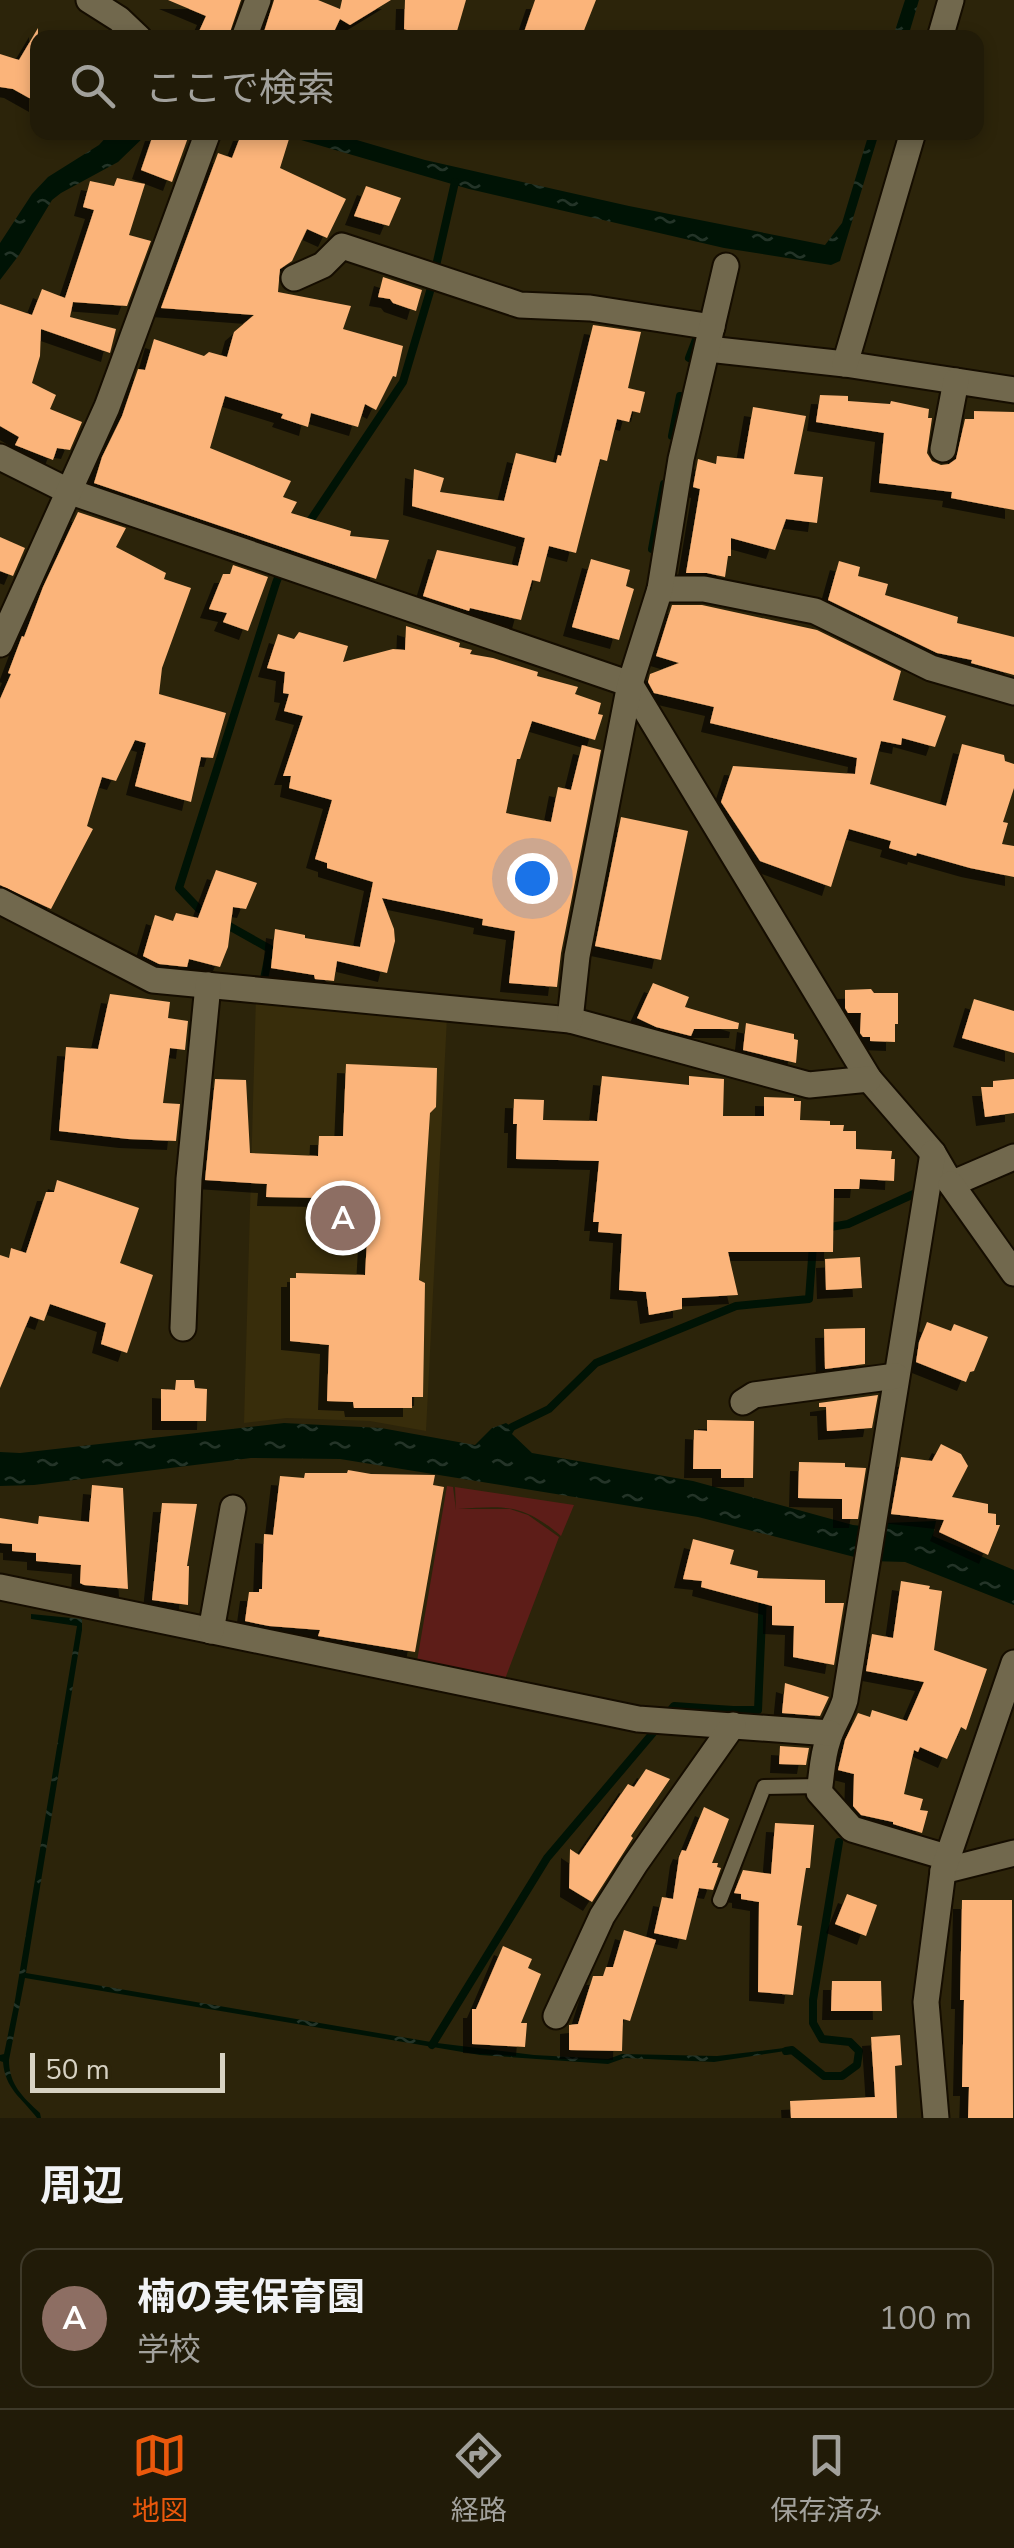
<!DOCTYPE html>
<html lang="ja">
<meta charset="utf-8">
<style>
:root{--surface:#211b08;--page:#2d2816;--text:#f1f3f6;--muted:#a2a19c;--line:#3e3929;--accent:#ea580c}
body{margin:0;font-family:"Nunito Sans","Noto Sans JP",sans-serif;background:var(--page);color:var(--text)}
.scale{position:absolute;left:30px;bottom:25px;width:195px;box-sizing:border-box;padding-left:10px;border:5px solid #d7d2c3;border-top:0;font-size:28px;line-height:35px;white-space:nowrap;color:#d7d2c3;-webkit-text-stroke:8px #2c240a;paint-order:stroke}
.you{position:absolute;left:532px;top:878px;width:35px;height:35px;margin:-25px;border:8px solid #fff;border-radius:50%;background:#1a73e8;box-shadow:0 0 0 15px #1a73e833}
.badge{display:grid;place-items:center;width:65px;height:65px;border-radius:50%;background:var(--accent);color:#fff;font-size:32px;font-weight:700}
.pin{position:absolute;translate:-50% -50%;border:5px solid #fff;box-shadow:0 2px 10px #0006}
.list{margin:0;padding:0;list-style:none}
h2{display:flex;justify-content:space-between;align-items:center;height:130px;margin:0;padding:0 40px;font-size:42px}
h2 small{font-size:32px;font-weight:400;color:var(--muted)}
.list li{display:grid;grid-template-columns:65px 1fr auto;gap:30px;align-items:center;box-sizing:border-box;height:140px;margin:0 20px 20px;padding:0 20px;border:2px solid var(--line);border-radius:20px}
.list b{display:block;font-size:38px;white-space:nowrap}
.list p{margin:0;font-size:32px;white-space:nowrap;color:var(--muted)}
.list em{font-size:32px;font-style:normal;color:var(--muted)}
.icon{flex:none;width:55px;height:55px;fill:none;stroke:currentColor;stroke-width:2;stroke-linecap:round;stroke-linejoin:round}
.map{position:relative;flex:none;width:1014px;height:2118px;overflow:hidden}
.search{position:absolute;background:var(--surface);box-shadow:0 5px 15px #0003;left:30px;right:30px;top:30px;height:110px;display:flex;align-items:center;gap:25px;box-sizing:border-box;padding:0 35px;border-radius:20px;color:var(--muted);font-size:38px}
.sheet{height:290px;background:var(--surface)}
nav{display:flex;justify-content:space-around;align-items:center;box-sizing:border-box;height:140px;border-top:2px solid var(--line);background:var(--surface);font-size:28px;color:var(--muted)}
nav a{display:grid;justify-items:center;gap:5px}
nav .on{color:var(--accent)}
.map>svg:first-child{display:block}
.built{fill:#382d0b}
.green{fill:#5d1d18}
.water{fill:url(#water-ripples)}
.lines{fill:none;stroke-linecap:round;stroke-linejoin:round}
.stream{stroke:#001305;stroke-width:8}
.building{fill:#fbb47a;filter:url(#shadow)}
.service-casing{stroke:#150d00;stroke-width:18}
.minor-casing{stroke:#150d00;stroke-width:29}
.tertiary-casing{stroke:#150d00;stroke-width:29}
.service{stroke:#71684d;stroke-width:14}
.minor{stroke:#71684d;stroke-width:25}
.tertiary{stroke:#71684d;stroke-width:25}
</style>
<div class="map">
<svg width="1014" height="2118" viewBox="0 0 1014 2118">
<defs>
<pattern id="water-ripples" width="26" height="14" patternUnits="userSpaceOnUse" patternTransform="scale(2.5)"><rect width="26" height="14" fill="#001305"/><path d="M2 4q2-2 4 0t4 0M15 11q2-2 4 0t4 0" fill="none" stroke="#243428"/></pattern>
<filter id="shadow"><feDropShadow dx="-9" dy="9" stdDeviation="0" flood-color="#0009"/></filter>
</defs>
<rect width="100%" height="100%" fill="#2c240a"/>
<!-- built -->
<path class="built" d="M256 996 447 1017 426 1431 370 1421 287 1418 244 1423Z"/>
<!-- green -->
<path class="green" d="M447 1486 453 1487 456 1510 455 1487 574 1505 561 1536C522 1503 505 1506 458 1509H510L528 1515 559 1537 505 1679 417 1661Z"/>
<!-- water -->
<g class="water">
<path d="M905 0H919L908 37H893Z"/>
<path d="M110 133H148L118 162 61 193 52 200 19 255 0 280V243L32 194 48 177 99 145Z"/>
<path d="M290 133H333L425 160 629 206 825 245 842 223 869 133H879L840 261 831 265 724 248 469 189 301 140Z"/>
<path d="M284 1423 381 1428 475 1445 492 1428 506 1423 515 1429 512 1434 532 1453 693 1481 853 1525 881 1528 885 1523 936 1521 933 1536 1014 1570V1605L905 1562 870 1561 698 1517 340 1459 251 1458 34 1485 0 1486V1452L20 1453Z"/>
<path d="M31 1614 82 1619V1630L26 1973 437 2043 534 2055 608 2059 622 2054 717 2056 784 2048 792 2050 714 2062 625 2058 608 2064 480 2055 25 1978 9 2060C9 2085 23 2097 40 2113L41 2118H37C22 2098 5 2089 3 2062L0 2061V2055L4 2054 15 2000 77 1626 31 1619Z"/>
</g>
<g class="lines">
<!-- stream -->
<g class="stream">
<path d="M689 358 700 329"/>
<path d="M672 436 680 396"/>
<path d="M308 524 403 382 431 288 455 182"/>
<path d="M652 549 664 484"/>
<path d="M210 916 199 909 179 888 276 583 289 549 294 543"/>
<path d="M222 922 270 949 264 979"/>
<path d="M825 1228 848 1224 918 1192"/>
<path d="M512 1427 549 1409 596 1363 736 1306 809 1299 813 1245"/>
<path d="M666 1716 674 1706 733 1710H758L763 1595"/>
<path d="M432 2045 547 1858 658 1727"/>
<path d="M786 2051 792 2050 824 2076H842L857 2065 859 2051 850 2042 822 2039 813 2023V2000L839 1842"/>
</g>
</g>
<!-- building -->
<g class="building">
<path d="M168 0H241L228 38H196L206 16Z"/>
<path d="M274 0H318L340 9 342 0H391L350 25 340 19 331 38H262Z"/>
<path d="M405 0H466L455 38H431L404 29Z"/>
<path d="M535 0H596L581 38H522Z"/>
<path d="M38 28V103L13 89 0 87V54L19 60Z"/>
<path d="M154 132H190L172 182 141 170Z"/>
<path d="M242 132H267L289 139 280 168 346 199 327 238 307 229 292 261 280 269 278 292 351 306 343 329 403 346 396 377 393 376 376 410 365 404 358 427 311 413 308 427 281 418 283 414 225 396 210 448 291 481 283 497 297 502 291 513 351 531 350 536 389 540 376 579 94 483 102 457 122 416 138 369 145 370 154 339 204 356 209 352 227 357 234 332 254 315 161 308 218 153 232 158Z"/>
<path d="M117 178 145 184 129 235 151 241 127 306 73 302 70 317 116 329 110 353 41 329 40 356 32 383 56 395 50 409 82 422 70 450 57 448 53 460 15 445 19 437 0 426V304L32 315 42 289 65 298 94 210 83 207 90 181 114 186Z"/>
<path d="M366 186 401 198 389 226 354 216Z"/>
<path d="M383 277 422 290 416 311 393 303 390 299 378 297Z"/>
<path d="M593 325 641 332 628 388 645 392 640 413 632 411 629 422 617 419 607 461 600 459 576 553 549 546 540 582 532 580 521 620 470 608 469 611 423 596 437 550 518 566 525 538 412 506 414 469 444 478 440 492 504 501 516 453 556 463 558 455 561 456Z"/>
<path d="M820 395 848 396V401L890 404 891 401 929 409 928 418H932L927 453 932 461 941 465 949 464 956 459 965 419H974V411L1014 412V510L951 498 952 492 879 483 884 433 816 422Z"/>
<path d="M753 407 806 416 794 474 823 477 817 523 786 519 775 550 731 538V556H728L725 577 707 573H686L700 489 693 487 698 459 716 464 717 456 744 459Z"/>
<path d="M78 512 126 528 116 547 166 573 164 579 191 588 162 668 159 694 226 713 213 758 201 757 191 802 135 786 146 743 135 740 116 781 102 777 87 826 93 829 51 909 0 885V699L11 674 8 673 22 636 24 637 43 587Z"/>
<path d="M0 537 25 548 13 576 0 571Z"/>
<path d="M591 559 630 570 626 586 634 589 619 640 572 627Z"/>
<path d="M839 561 860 567 858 576 888 584 885 595 958 617 957 623 1014 637V675L971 663 972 660 937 653 828 600Z"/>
<path d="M233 565 268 577 248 631 223 622 227 613 209 609 223 574H230Z"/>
<path d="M672 605H702L817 630 901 671 893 700 946 716 935 747 902 738 901 745 881 741 870 784 946 806 962 744 1004 755 1005 761 1014 764V788L1003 822 1008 823 1002 844 1014 846V877L970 868 917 853 916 856 889 848 891 841 849 829 831 887 760 861 721 802 733 766 855 774 857 758 710 723 714 707 654 693 648 682 650 674 679 663 656 656Z"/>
<path d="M406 626 460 643 459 647 472 650 470 654 493 658 538 672 537 676 578 687 575 694 601 703 598 714 603 715 595 740 532 721 520 759H517L506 813 551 822 558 787 571 790 582 745 601 750 561 953 557 987 509 983 515 931 482 925 483 919 382 898 394 929 395 941 387 973 337 961 334 981 315 979 314 975 271 968 275 929 305 935V938L360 947 373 882 327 868V863L315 859 332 800 289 788 291 776H283L303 716 284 711 289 694 283 693 285 672 267 668 278 634 294 639 299 632 348 646 343 662 393 649 405 650Z"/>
<path d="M621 817 688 831 661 960 595 946Z"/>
<path d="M216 870 257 883 246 909 233 907 228 947 220 967 189 959 187 967 159 964 143 956 155 915 173 921 176 913 198 918Z"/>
<path d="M653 983 689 997 685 1007 739 1023 738 1029H694L691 1036 656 1027 637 1018Z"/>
<path d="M871 989 874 993H898V1024H895V1042L870 1041V1037H863L860 1033 861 1013H848L845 1008V990Z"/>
<path d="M110 994 170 1002 168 1018 188 1021 185 1050 170 1048 163 1103 180 1104 176 1141 128 1139 59 1131 66 1047 98 1049Z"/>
<path d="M974 999 1014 1011V1053L962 1038Z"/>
<path d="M746 1023 794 1034V1039L798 1040 796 1063 743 1050Z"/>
<path d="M346 1064 437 1068 436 1107 430 1113 419 1280 425 1283 423 1397H412V1408H354L353 1402 327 1401 329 1345 290 1341V1278H296V1273L365 1275 369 1205 323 1204V1198L266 1197 267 1184 205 1180 215 1079 246 1080 250 1153 318 1156 319 1136H343Z"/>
<path d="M602 1076 689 1085V1076L724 1079 723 1116H764V1097L794 1098V1101H801L800 1120 830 1121V1125H844L843 1131H856V1149L892 1151 891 1159H895L894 1181 860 1179 859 1189H834L833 1252H728L738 1295 682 1298V1309L649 1315 646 1292 619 1290 622 1234 598 1232 599 1222H593L599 1161 516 1159 517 1124H513L514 1099 544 1100 543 1120 597 1121Z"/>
<path d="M1014 1079V1113L985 1117 981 1087H993V1081Z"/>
<path d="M57 1180 139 1208 120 1263 153 1275 127 1353 101 1344 106 1323 50 1304 44 1321 30 1316 0 1388V1255L9 1258 11 1248 26 1253 46 1192H54Z"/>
<path d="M860 1257 862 1288 826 1290 825 1259Z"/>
<path d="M927 1322 951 1331 954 1324 988 1337 974 1371 970 1372 966 1382 916 1362 919 1342Z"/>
<path d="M865 1328V1364L825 1369 824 1329Z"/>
<path d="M176 1380H194L195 1388 207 1389 206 1421H161V1389L175 1390Z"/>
<path d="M878 1395 872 1428 827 1431 826 1407H819V1403Z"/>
<path d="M707 1420 754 1421 753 1478H721V1469H693L694 1430 707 1431Z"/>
<path d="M941 1444 961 1454 968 1466 952 1497 988 1504V1513L996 1514V1525H1000L988 1555 939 1532 944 1520 891 1514 901 1457 932 1461Z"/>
<path d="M799 1462 845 1463V1467L866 1468 858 1519H842V1499L798 1498Z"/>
<path d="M348 1470 371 1474 435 1475 433 1485 444 1487 415 1652 318 1636 320 1630 269 1626 245 1621 249 1592H259V1589H262L264 1534 273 1535 280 1476 304 1478 305 1473H347Z"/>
<path d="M92 1485 123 1488 128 1589 84 1585 80 1583 81 1565 36 1561V1553L12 1551V1544L0 1543V1518L38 1524 39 1516 89 1522Z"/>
<path d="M162 1503 197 1504 187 1566H189L188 1605 152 1600Z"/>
<path d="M693 1539 734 1550 730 1564 758 1571 757 1578 825 1580V1603H844L834 1665 793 1657 794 1626 772 1625V1606L701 1587 702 1581 683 1579Z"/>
<path d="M901 1581 930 1586 929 1589 942 1591 934 1650 987 1669 966 1730 961 1727 947 1759 920 1747 918 1752 914 1750 904 1794 923 1799 920 1810 928 1811 922 1833 893 1824V1822L861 1815 853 1806 854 1774 838 1770 845 1740 858 1713 870 1717 872 1710 907 1721 924 1682 866 1671 872 1634 893 1638Z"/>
<path d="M785 1683 829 1697 820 1716 782 1713Z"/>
<path d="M780 1746 809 1748 806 1765 779 1764Z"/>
<path d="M646 1769 670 1779 631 1836 633 1838 592 1902 569 1888 570 1849 579 1855 628 1784 634 1787Z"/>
<path d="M704 1807 729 1819 712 1863H718L717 1867 721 1868 713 1890 699 1888 686 1940 654 1933 662 1897 673 1899 679 1857 682 1850 686 1851Z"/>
<path d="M775 1823 814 1825 810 1868H806L797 1925 802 1926 793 1995 758 1992 759 1902 741 1899V1894L734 1893 743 1870 771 1874Z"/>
<path d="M847 1894 877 1905 866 1936 835 1924Z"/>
<path d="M962 1900H1012L1013 2118H968L969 2087H962L964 2000H960Z"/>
<path d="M624 1930 656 1940 630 2021 623 2019 622 2051 569 2050V2025L578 2024 593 1976H603L606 1967H613Z"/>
<path d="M503 1946 532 1959 528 1968 541 1974 521 2023H527L525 2047 472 2044V2009H476Z"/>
<path d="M832 1981H881L882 2011H831Z"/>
<path d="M900 2035 902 2065 895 2066 897 2118H791L790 2101 875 2097 871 2037Z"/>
</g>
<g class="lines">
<!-- service casing -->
<g class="service-casing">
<path id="service" d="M720 1900 764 1787 820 1786"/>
</g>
<!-- minor casing -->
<g class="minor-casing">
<g id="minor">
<path d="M89 0 119 19 139 38"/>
<path d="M244 38 258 0"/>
<path d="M940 38 951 0"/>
<path d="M294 278 323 265 342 246 520 305 590 308 712 327"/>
<path d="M708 349 845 364 1014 390"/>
<path d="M845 364 913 132"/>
<path d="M943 449 956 381"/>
<path d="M0 457 68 491 630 684 869 1079 933 1153 951 1184 1014 1157"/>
<path d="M660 589H704L815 611 931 668 1014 692"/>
<path d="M0 644 107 407 208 132"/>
<path d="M0 901 153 980 570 1020 809 1085 869 1079"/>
<path d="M570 1020 577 956 630 684 660 589 681 459 726 266"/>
<path d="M933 1153 845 1700C841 1714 832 1726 828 1740 822 1757 822 1774 819 1792L852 1829 946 1857"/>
<path d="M183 1328 189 1179 208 985"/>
<path d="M743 1402 754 1395 896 1376"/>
<path d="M0 1587 638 1719 830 1733"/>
<path d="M211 1631 233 1508"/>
<path d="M943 1871 1014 1853"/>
<path d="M556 2016 602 1916 635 1864 733 1725"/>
</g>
</g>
<!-- tertiary casing -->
<g class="tertiary-casing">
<g id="tertiary">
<path d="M951 1184 1014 1273"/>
<path d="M936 2118 926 2002 943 1871 1014 1663"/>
</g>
</g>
<!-- service -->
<use href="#service" class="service"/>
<!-- minor -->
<use href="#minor" class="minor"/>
<!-- tertiary -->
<use href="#tertiary" class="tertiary"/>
</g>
</svg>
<div class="scale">50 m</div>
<div class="you"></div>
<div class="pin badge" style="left:343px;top:1218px;background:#8d6e63">A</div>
<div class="search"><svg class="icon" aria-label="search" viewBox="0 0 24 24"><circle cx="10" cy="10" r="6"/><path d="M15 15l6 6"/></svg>ここで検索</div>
</div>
<section class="sheet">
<h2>周辺<small></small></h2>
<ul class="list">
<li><span class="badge" style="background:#8d6e63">A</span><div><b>楠の実保育園</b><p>学校</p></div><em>100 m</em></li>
</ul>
</section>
<nav>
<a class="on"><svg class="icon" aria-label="map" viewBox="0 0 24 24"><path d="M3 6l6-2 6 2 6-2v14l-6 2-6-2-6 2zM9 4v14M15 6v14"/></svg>地図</a>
<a><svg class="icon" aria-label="directions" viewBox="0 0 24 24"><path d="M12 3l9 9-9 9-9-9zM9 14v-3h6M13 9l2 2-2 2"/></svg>経路</a>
<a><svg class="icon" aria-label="saved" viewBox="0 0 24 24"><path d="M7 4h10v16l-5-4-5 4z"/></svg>保存済み</a>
</nav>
